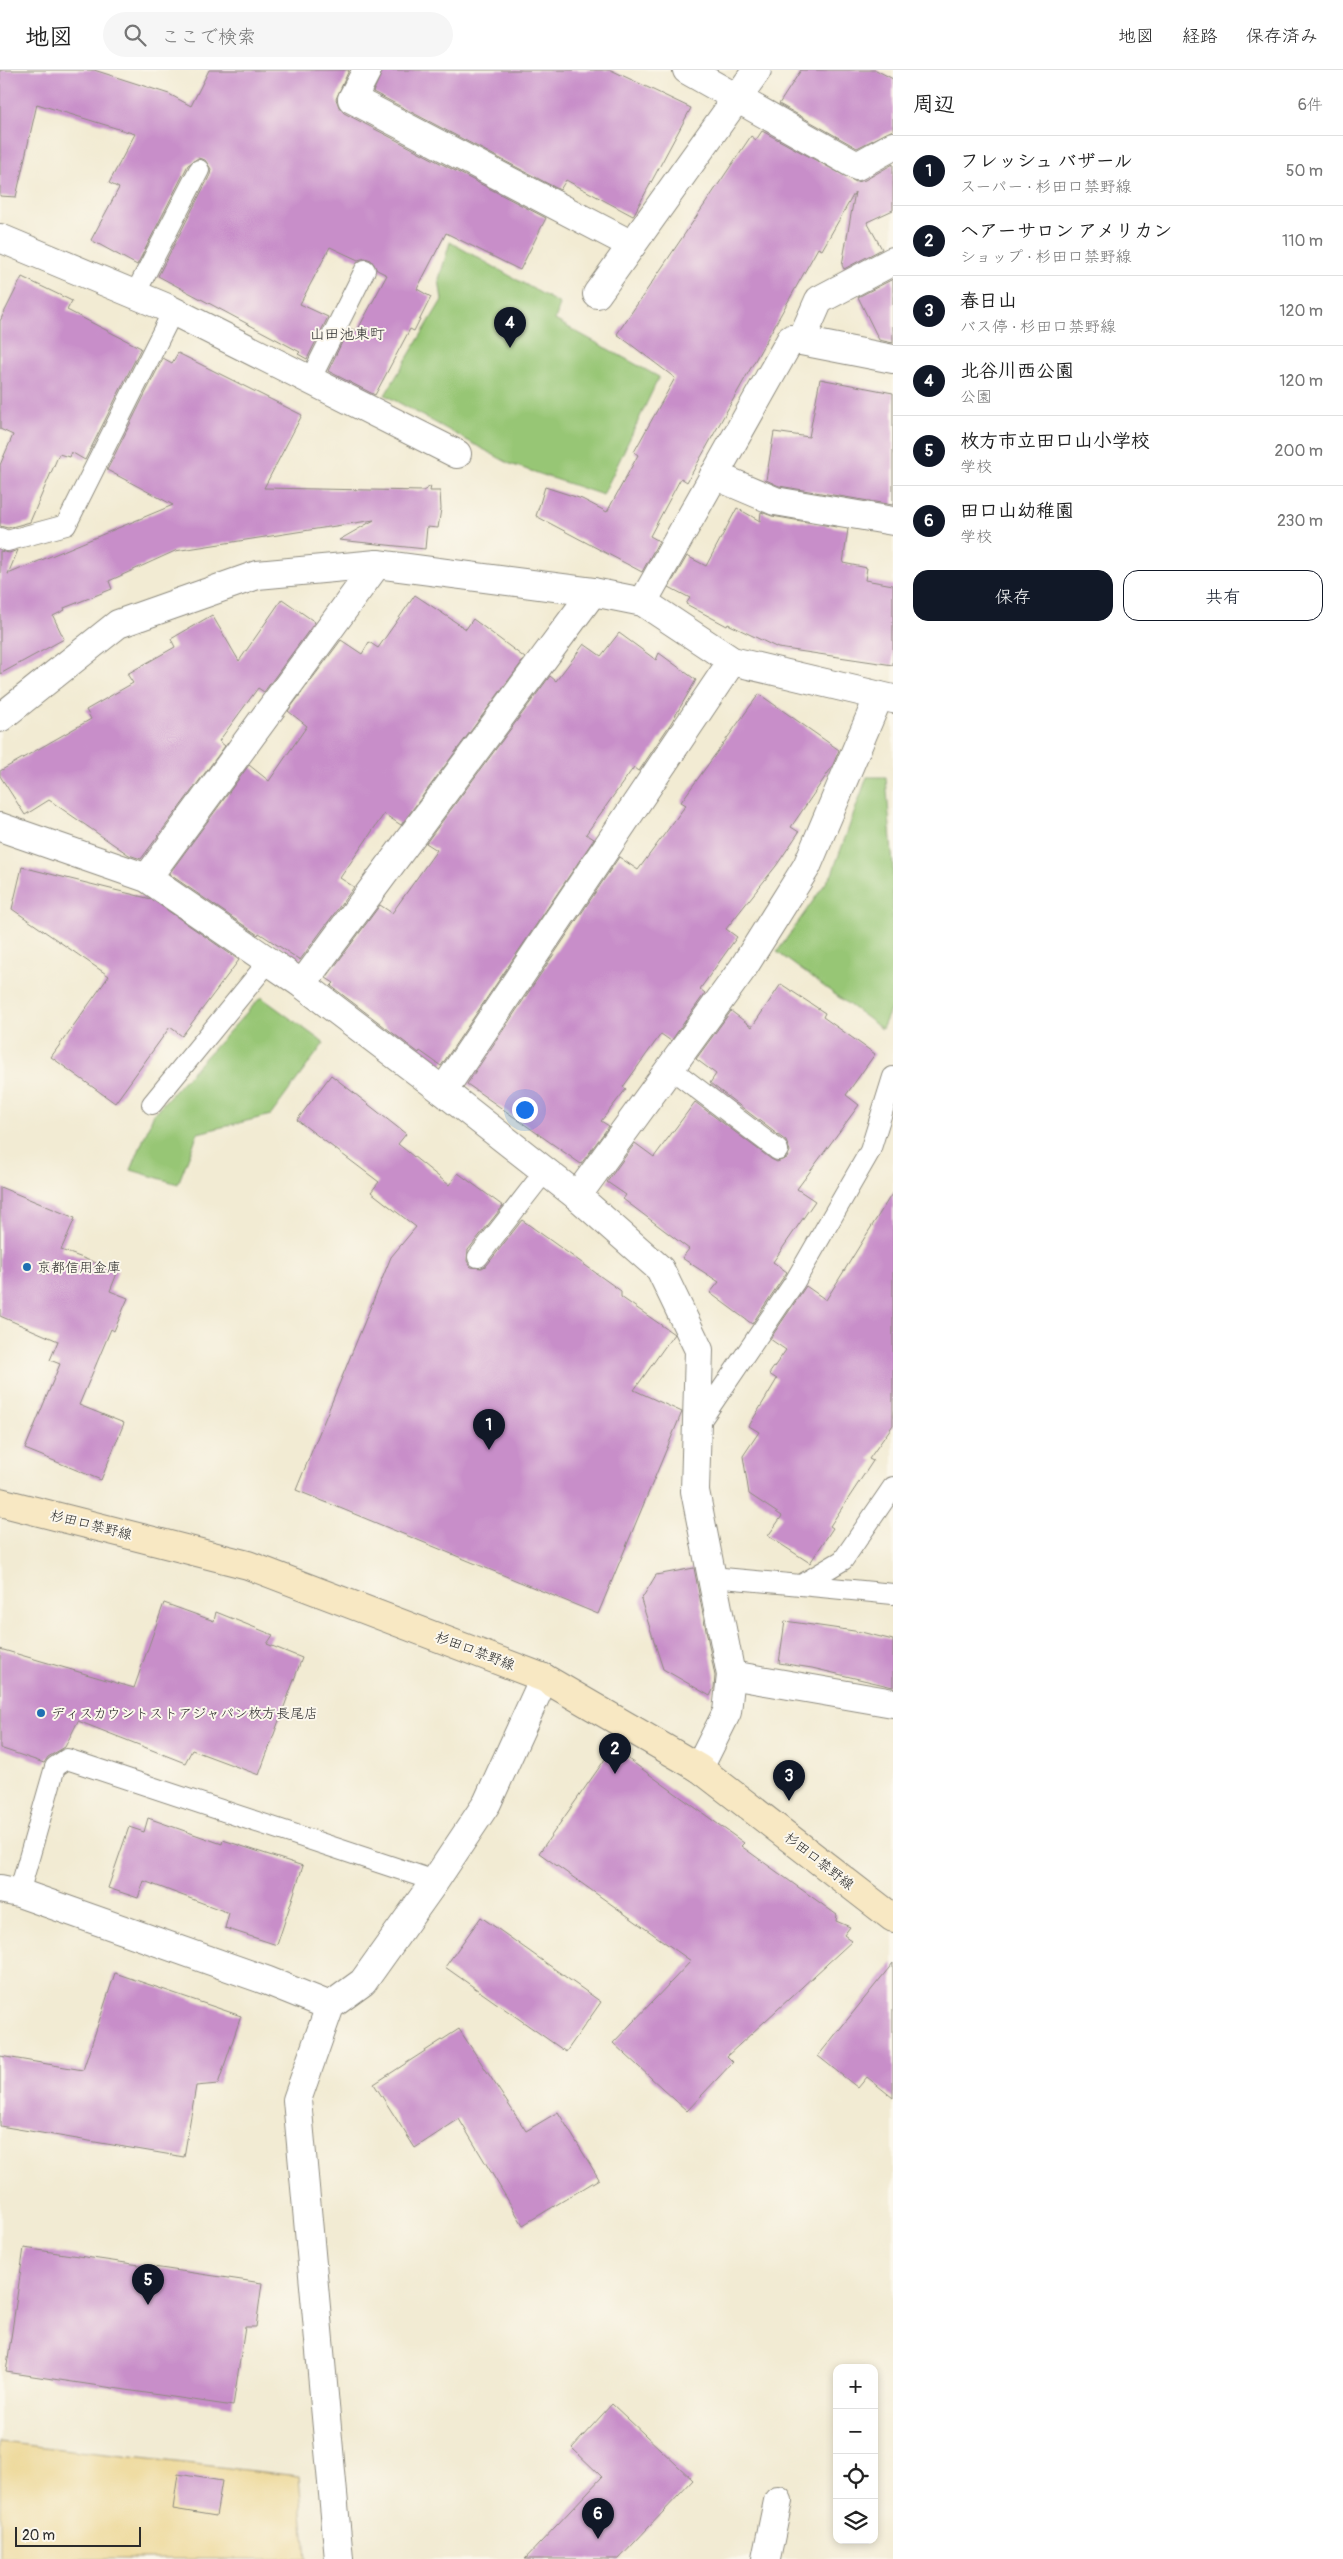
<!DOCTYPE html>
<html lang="ja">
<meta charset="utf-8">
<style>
:root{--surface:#fff;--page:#f6f6f6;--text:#222;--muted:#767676;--line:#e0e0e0;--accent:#111827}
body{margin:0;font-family:Pangolin,"Klee One",sans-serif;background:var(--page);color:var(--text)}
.controls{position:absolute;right:15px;bottom:15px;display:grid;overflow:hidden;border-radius:10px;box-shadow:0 2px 8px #0003}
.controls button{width:45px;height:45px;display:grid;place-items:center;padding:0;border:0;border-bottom:1px solid var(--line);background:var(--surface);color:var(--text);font:25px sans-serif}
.scale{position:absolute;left:15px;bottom:12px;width:126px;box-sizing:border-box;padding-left:5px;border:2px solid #2b2b2b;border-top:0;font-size:14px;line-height:18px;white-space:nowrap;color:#2b2b2b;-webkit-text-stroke:4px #fbf7ec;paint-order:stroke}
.you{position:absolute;left:524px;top:1039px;width:18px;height:18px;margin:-12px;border:4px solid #fff;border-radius:50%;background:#1a73e8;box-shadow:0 0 0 8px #1a73e833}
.badge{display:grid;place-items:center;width:32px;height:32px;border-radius:50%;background:var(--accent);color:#fff;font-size:16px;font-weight:700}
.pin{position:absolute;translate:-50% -41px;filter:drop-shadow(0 1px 2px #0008)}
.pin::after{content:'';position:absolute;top:26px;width:18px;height:15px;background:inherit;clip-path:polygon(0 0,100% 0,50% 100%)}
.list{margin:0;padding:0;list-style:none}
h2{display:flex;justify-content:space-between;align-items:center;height:65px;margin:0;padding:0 20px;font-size:21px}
h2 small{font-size:16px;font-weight:400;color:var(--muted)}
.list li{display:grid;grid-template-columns:32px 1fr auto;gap:15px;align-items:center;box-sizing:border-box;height:70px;padding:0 20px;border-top:1px solid var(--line)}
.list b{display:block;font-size:19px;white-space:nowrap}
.list p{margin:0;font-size:16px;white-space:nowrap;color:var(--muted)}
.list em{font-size:16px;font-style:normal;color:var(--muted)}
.actions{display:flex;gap:10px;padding:15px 20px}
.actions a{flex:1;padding:11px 0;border:1px solid var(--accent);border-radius:15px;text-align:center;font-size:18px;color:var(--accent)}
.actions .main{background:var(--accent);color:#fff}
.icon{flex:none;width:28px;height:28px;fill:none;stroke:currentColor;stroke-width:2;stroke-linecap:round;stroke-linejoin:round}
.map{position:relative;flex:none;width:893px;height:2489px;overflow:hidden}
header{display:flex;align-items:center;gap:30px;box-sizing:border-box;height:70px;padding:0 25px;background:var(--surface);border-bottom:1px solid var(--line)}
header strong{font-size:24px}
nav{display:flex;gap:28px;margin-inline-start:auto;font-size:18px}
.search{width:350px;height:45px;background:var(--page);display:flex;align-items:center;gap:12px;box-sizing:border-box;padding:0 18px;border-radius:28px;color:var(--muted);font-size:19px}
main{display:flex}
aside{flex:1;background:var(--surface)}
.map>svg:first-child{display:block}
.green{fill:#97c674;stroke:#617850}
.sand{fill:#eeda9e;stroke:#8c8264}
.building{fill:#c88ec9}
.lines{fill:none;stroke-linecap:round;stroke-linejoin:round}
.lane-casing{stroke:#8e8b7f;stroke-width:22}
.street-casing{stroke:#8e8b7f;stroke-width:30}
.secondary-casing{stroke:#8e8b7f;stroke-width:30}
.lane{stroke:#fff;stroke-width:20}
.street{stroke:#fff;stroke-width:28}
.secondary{stroke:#f8e8c3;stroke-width:28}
.poi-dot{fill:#1f6fb2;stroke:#fbf7ec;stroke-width:2}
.labels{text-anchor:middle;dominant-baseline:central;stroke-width:4;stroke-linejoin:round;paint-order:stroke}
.poi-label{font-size:14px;fill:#2b2b2b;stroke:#fbf7ec;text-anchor:start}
.street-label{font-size:14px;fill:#2b2b2b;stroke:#fbf7ec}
.neighbourhood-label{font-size:15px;fill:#2b2b2b;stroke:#fbf7ec}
</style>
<header>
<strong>地図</strong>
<div class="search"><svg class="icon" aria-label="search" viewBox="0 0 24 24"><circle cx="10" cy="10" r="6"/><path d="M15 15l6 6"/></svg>ここで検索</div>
<nav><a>地図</a><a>経路</a><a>保存済み</a></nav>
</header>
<main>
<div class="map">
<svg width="893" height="2489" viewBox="0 0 893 2489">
<rect width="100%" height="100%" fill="#fbf7ec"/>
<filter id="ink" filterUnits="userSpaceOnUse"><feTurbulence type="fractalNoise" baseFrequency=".02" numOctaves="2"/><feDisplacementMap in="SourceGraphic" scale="10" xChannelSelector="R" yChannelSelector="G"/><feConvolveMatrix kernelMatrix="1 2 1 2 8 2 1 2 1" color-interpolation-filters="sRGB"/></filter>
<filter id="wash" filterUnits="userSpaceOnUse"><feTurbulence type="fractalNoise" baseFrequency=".0096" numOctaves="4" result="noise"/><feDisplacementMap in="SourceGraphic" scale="20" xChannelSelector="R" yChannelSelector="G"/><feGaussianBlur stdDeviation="1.12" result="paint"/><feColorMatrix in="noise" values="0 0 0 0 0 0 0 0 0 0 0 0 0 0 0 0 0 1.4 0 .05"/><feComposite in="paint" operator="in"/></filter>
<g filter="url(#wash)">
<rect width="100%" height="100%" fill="#f2ebd3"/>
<!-- green -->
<g class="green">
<path d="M450 172 560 234 555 250 659 307 603 425 510 394 385 325 442 230 439 209Z"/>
<path d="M867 707H886L893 797V934L882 959 777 882 832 804Z"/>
<path d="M261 927 324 973 271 1045 198 1063 178 1114 131 1100 154 1043Z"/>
</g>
<!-- sand -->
<path class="sand" d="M0 2372 299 2406 306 2489H0Z"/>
<g id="blocks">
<!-- building -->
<g class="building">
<path d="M0 0H94L169 24 191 36 209 0H349L336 29 339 37 344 43 546 148 520 200 446 163 417 219 431 227 414 261 410 259 375 325 328 301 349 258 357 261 387 205 377 200 371 190 365 188 358 190 330 177 300 234 328 247 307 289 298 284 300 282 158 206 210 105 211 99 205 90 198 88 188 95 137 195 91 170 119 118 109 113 135 64 37 34 16 127 0 126Z"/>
<path d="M383 0H611L691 38 633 146 566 110 560 120 373 22Z"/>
<path d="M801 0H876L893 9V60L857 78 779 34Z"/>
<path d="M762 61 856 112 865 110 893 94V140L867 152 882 179 844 199 842 195 855 122 822 180 818 178 687 412 681 408 650 466 659 471 642 502 536 446 545 417 582 429 607 442 638 385 634 382 675 308 617 264 751 66 756 70Z"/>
<path d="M22 207 72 231 67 240 141 278 85 390 71 382 69 387 59 384 30 452 8 458 0 456V395L13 365 0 359V251Z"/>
<path d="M893 209V273L879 270 858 227Z"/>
<path d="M178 283 302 345 264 418 423 421 431 416 430 421H440L441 439 438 458 427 457 425 479 339 470 374 450 175 481 109 511 112 519 64 538 65 540 53 546 64 569 0 604V481L9 483 18 480 8 504 173 435 107 400 163 288 172 293Z"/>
<path d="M820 309 893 323V435L779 416 766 410 774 362 809 367Z"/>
<path d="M737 438 760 451 761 442 772 446 848 459 843 493 867 498 865 510 893 515V595L778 578 728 554 727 556 686 534 690 528 669 517 687 486 706 496Z"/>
<path d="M415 525 466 559 473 549 525 588 401 755 384 744 340 808 354 817 300 890 259 863 258 865 169 804 249 695 269 711 307 656 288 641 341 570 362 584 369 572 378 578Z"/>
<path d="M282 529 315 552 264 622 258 618 219 671 225 676 141 789 129 785 49 730 25 745 0 706V701L91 649 86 640 133 613 127 604 175 577 171 569 212 545 239 591Z"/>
<path d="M619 563 656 590 659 583 696 610 671 653 639 701 634 697 586 764 594 769 441 996 420 981 419 983 331 916 334 913 326 908 380 835 392 843 437 780 426 773 550 606 556 611 584 574 601 586Z"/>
<path d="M759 624 839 680 832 697 791 757 799 762 776 796 726 859 737 867 700 919 705 923 671 971 661 964 623 1017 626 1019 601 1051 609 1056 581 1094 467 1014 619 787 638 800 686 735 681 732Z"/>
<path d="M22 797 151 829 239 890 182 966 170 957 115 1033 51 987 109 906 12 839Z"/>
<path d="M781 914 825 943 823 947 875 984 846 1025 859 1035 797 1119 815 1131 773 1192 787 1202 752 1254 710 1223 719 1212 682 1188 689 1179 623 1129 626 1125 607 1112 635 1073 654 1087 695 1032 771 1089 777 1092 787 1088 790 1081 786 1071 710 1013 716 1004 696 989 731 941 752 957Z"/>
<path d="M331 1005 406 1064 398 1074 449 1115 458 1103 503 1136 468 1180 467 1191 471 1197 482 1198 487 1195 522 1150 621 1221V1227L674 1264 634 1320 682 1342 598 1544 296 1420 391 1187 416 1157 371 1122 379 1112 297 1050Z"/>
<path d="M0 1117 75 1148 61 1180 118 1201 110 1221 128 1228 114 1261 111 1259 79 1335 124 1353 101 1410 25 1379 60 1294 50 1290 58 1271 0 1246Z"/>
<path d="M893 1122V1355L869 1389 873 1391 830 1456 833 1458 810 1493 768 1466 782 1446 749 1424 743 1386 759 1362 749 1356 777 1309 769 1304 786 1280 770 1269 806 1216 826 1230Z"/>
<path d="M694 1498 715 1606 714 1618 710 1626 663 1599 641 1530 656 1505Z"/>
<path d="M164 1533 214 1551 216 1542 273 1565 267 1574 302 1588 259 1705 192 1680 185 1693 78 1651 65 1677 48 1687 44 1693 0 1678V1579L134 1618Z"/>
<path d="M785 1551 861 1562 893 1570V1617L812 1598 779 1593Z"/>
<path d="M613 1678 744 1773 741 1776 837 1845 836 1851 850 1857 844 1865 852 1871 727 1986 733 1992 687 2041 613 1973 691 1891 539 1783Z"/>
<path d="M148 1748 222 1774 223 1770 303 1796 277 1875 225 1858 229 1843 144 1811 138 1828 108 1818 129 1757 144 1762Z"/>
<path d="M481 1847 601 1932 566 1982 445 1897Z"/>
<path d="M893 1893V2028L867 2007 858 2018 818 1986Z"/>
<path d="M115 1903 241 1946 218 2014 196 2016 184 2087 0 2056V1986L83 2000Z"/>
<path d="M459 1959 526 2061 558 2042 599 2109 523 2155 459 2049 415 2078 374 2014Z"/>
<path d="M24 2178 262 2213 256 2257H245L233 2336 6 2302Z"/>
<path d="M612 2334 693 2410 619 2489H525L602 2407 572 2378Z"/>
<path d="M178 2404 222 2411 216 2446 173 2439Z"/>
</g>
</g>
</g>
<g filter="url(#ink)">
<use href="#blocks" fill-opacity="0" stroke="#8e8b7f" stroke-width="1"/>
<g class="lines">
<!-- lane casing -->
<g class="lane-casing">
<g id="lane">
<path d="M135 224 199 100"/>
<path d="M310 310 365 200"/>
<path d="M0 468 7 471 66 455 173 241"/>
<path d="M670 998 778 1080"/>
<path d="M152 1034 269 891"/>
<path d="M478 1187 545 1101"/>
<path d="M697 1356 794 1213 870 1081 893 1007"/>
<path d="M712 1507 801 1515 843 1490 893 1417"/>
<path d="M801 1515 893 1524"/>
<path d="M19 1823 55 1697 67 1689 435 1811"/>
</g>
</g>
<!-- street casing -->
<g class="street-casing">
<g id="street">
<path d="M367 0 352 29 632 175"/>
<path d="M687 0 857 96 893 76"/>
<path d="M0 168 165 237 457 384"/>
<path d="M597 224 757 0"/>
<path d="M801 271 819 230 893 191"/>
<path d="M714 405 775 431 893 451"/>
<path d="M643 532 791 269 893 289"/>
<path d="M0 648 118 554 257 505 377 494 593 522 643 532 732 591 893 629"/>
<path d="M0 757 147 808 302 914 443 1021 577 1126 660 1199 699 1280 695 1421 731 1605 727 1642 699 1698"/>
<path d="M147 808 377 494"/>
<path d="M302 914 593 522"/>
<path d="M443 1021 732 591"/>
<path d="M577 1126 743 898 807 796 879 626"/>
<path d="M731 1605 893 1633"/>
<path d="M0 1819 19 1823 268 1911 330 1936"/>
<path d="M339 2489 297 2030 330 1936 363 1912 435 1811 487 1733 544 1608"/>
<path d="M766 2489 778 2431"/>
</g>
</g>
<!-- secondary casing -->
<g class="secondary-casing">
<path id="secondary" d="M0 1432 248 1495 544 1608 699 1698 893 1848"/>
</g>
<!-- lane -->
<use href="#lane" class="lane"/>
<!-- street -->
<use href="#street" class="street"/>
<!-- secondary -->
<use href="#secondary" class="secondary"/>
</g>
</g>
<!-- markers -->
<g class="poi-dot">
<circle cx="27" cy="1197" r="5"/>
<circle cx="41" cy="1643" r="5"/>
</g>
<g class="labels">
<!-- poi labels -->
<g class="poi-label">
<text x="37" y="1197">京都信用金庫</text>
<text x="51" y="1643">ディスカウントストアジャパン枚方長尾店</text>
</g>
<!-- street labels -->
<g class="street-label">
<text transform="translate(91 1455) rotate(14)">杉田口禁野線</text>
<text transform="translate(475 1581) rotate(21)">杉田口禁野線</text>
<text transform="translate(819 1791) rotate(38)">杉田口禁野線</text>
</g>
<!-- neighbourhood labels -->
<g class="neighbourhood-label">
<text x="347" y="264">山田池東町</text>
</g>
</g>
</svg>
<div class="controls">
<button>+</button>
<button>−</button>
<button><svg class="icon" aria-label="locate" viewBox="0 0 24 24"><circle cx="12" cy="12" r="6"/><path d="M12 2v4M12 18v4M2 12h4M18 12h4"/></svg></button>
<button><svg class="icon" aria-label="layers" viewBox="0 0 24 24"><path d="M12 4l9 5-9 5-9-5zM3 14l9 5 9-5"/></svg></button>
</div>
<div class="scale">20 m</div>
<div class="you"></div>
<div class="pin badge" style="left:489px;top:1380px">1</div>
<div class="pin badge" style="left:615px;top:1704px">2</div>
<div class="pin badge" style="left:789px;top:1731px">3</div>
<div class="pin badge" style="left:510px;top:278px">4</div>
<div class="pin badge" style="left:148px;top:2235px">5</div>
<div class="pin badge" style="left:598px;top:2469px">6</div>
</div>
<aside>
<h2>周辺<small>6件</small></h2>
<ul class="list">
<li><span class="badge">1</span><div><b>フレッシュ バザール</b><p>スーパー · 杉田口禁野線</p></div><em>50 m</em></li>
<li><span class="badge">2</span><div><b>ヘアーサロン アメリカン</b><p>ショップ · 杉田口禁野線</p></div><em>110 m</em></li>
<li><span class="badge">3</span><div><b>春日山</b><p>バス停 · 杉田口禁野線</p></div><em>120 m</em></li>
<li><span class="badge">4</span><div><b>北谷川西公園</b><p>公園</p></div><em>120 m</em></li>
<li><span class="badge">5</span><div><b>枚方市立田口山小学校</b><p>学校</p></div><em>200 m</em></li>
<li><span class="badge">6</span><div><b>田口山幼稚園</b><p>学校</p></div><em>230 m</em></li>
</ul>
<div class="actions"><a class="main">保存</a><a>共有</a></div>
</aside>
</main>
